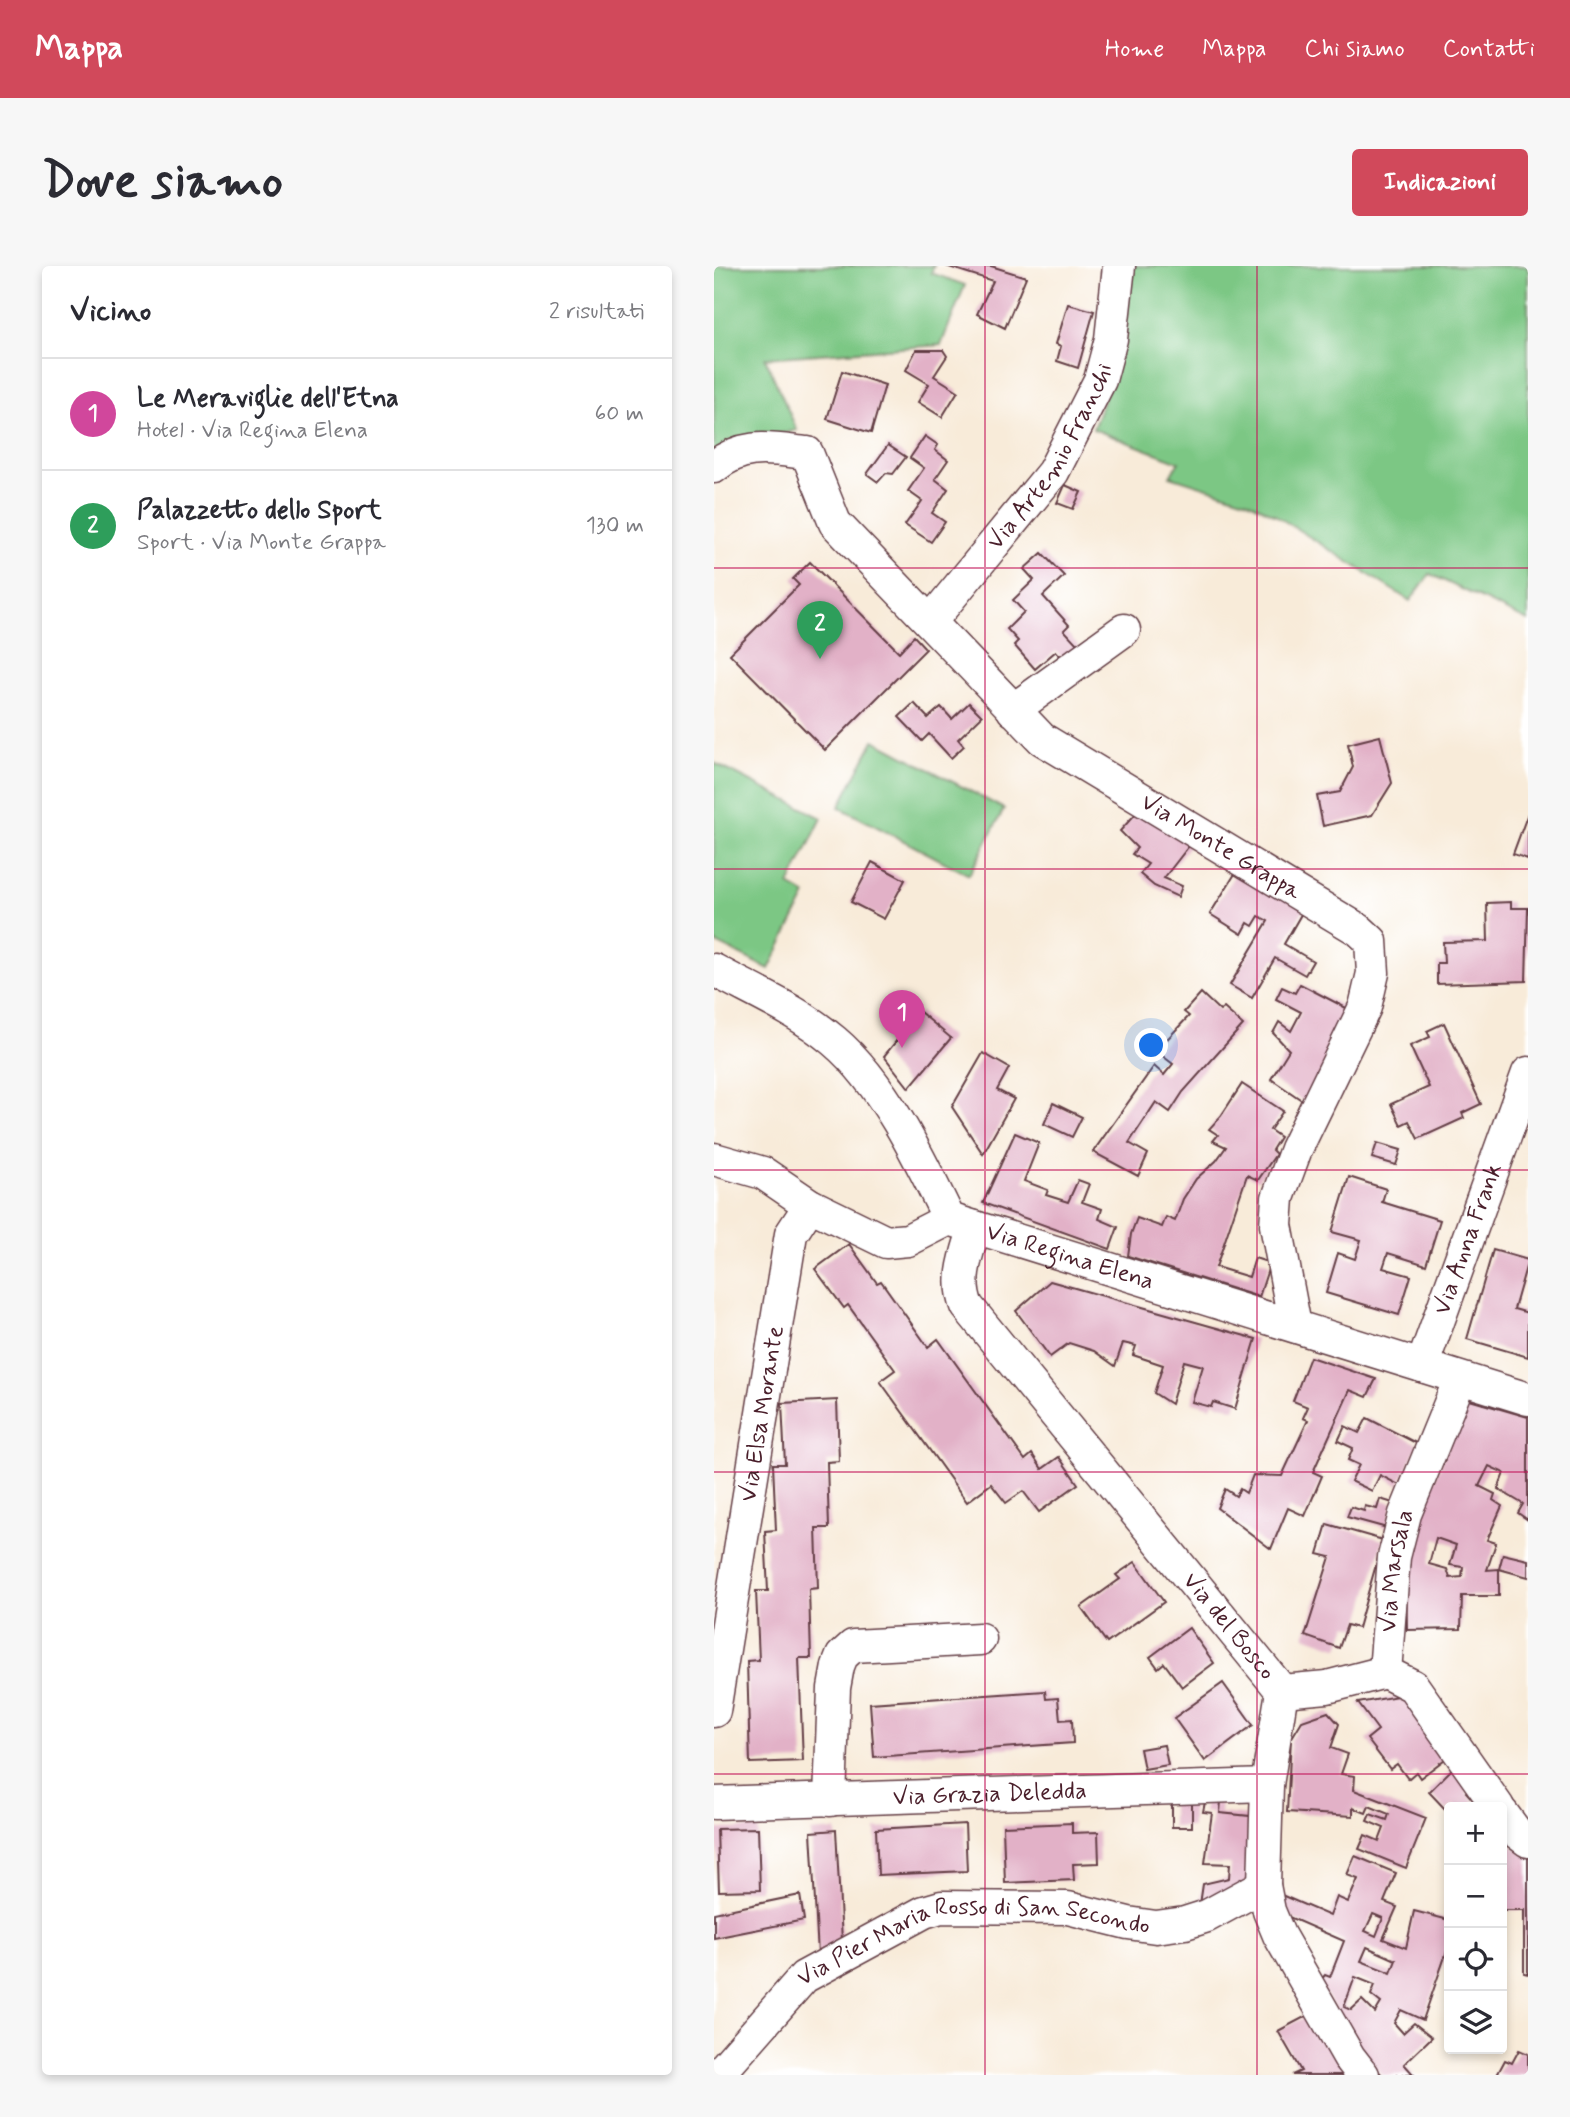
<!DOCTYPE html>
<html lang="it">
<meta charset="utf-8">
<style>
:root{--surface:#fff;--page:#f7f7f7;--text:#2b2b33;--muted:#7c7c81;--line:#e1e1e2;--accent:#d1495b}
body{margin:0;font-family:Mynerve,sans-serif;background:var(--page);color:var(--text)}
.controls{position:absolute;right:21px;bottom:21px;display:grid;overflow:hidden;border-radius:7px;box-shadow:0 4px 10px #0003}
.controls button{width:63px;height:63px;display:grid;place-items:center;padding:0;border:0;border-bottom:2px solid var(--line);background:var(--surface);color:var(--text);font:35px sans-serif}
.you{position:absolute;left:438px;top:780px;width:24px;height:24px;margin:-18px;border:5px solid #fff;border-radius:50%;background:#1a73e8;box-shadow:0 0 0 10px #1a73e833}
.badge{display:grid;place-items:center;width:46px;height:46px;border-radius:50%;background:var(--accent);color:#fff;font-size:23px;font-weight:700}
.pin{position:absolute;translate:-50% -58px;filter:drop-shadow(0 2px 4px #0008)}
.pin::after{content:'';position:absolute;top:37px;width:24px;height:21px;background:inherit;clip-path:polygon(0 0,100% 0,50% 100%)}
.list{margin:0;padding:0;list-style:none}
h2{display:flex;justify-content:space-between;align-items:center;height:91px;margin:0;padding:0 28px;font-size:30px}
h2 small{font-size:23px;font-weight:400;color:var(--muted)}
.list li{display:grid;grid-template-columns:46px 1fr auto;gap:21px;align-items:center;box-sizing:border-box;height:112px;padding:0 28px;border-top:2px solid var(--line)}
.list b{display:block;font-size:26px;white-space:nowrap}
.list p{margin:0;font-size:23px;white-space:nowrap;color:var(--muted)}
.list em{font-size:23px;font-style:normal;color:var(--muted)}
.icon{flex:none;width:38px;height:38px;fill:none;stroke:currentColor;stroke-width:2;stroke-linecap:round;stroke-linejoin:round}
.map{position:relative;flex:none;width:814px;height:1809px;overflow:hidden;border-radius:7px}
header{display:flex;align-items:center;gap:42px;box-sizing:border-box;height:98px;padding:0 35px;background:var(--accent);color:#fff}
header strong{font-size:33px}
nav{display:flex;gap:38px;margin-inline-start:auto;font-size:24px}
.intro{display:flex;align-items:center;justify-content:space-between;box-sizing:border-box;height:168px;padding:0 42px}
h1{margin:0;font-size:49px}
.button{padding:18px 32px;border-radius:7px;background:var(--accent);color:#fff;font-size:24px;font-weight:700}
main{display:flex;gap:42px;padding:0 42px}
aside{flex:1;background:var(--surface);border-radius:7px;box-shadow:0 4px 10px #0003}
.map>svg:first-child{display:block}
.green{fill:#7cc784;stroke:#637358;stroke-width:2}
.building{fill:#e2b1c7;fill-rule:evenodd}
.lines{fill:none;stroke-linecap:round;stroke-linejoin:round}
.minor-casing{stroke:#643e45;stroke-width:35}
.minor{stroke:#fff;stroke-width:32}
.grid{fill:none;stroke:#c2185b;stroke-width:2;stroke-opacity:0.55}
.labels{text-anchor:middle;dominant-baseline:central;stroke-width:5;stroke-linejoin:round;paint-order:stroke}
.street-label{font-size:24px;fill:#4a1f2b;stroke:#fff}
</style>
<header>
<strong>Mappa</strong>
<nav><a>Home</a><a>Mappa</a><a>Chi siamo</a><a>Contatti</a></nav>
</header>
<div class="intro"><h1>Dove siamo</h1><a class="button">Indicazioni</a></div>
<main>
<aside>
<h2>Vicino<small>2 risultati</small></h2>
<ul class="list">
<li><span class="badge" style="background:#d1479c">1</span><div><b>Le Meraviglie dell'Etna</b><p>Hotel · Via Regina Elena</p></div><em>60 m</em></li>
<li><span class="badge" style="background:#2e9e5b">2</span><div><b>Palazzetto dello Sport</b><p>Sport · Via Monte Grappa</p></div><em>130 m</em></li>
</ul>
</aside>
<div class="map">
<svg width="814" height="1809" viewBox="0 0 814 1809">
<rect width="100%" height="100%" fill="#fff"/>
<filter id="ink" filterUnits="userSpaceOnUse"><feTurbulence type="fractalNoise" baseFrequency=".0143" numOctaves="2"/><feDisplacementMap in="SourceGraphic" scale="14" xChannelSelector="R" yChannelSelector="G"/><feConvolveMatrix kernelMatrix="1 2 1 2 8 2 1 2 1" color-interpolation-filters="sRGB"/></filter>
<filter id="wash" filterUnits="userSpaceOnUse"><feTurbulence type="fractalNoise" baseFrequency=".00686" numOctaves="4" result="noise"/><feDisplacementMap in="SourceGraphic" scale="28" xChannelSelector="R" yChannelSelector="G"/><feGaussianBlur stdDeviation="1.57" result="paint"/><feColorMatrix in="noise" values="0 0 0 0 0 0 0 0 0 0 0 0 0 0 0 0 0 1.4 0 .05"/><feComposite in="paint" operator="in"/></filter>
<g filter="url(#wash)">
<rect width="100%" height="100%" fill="#f8ebd9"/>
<!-- green -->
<g class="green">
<path d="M0 0H220L217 7 251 19 227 79 51 92 83 164 0 185Z"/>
<path d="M418 0H814V355L716 308 696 335 558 247 534 235 456 210 465 196 379 163 407 85Z"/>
<path d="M160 474 290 543 255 609 125 541Z"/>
<path d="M0 497 108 552 75 619 92 629 55 703 0 676Z"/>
</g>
<g id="blocks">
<!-- building -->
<g class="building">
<path d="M232 0H277L312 11 291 62 263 48 279 15Z"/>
<path d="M354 38 380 45 364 102 343 95 347 80 342 78Z"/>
<path d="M202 84H229L233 90 220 110 244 125 228 151 204 136 215 118 192 104Z"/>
<path d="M128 105 171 119 157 167 113 153Z"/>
<path d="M211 170 224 179 221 184 234 194 221 213 234 223 218 247 231 256 217 276 191 259 208 235 194 225 210 202 196 192Z"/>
<path d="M174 179 192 191 179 208 172 207 164 216 153 208Z"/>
<path d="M351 219 367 226 359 243 343 237Z"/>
<path d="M328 287 350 310 329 330 355 359 350 364 365 380 348 392 342 385 321 403 300 379 304 375 293 363 310 346 299 334 320 314 310 303Z"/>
<path d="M96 296 185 386 200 370 212 383 111 484 16 388 85 319 79 313Z"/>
<path d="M200 437 214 452 227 441 238 453 255 437 268 450 244 473 250 480 237 492 215 468 208 475 185 451Z"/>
<path d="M666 470 678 517 658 549 609 560 603 530 626 526 639 501 634 478Z"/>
<path d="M425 544 478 576 450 612 468 620 464 631 440 620 426 608 434 598 418 588 423 582 406 565Z"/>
<path d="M814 547V593L799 588Z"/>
<path d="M158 596 191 614 170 653 137 636Z"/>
<path d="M524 603 590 643 570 678 599 695 591 709 561 692 538 732 516 719 554 655 545 650 539 660 534 657 528 668 496 648Z"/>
<path d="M797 636V642H814L812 715 723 718V697H730L729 676 774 675 773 637Z"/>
<path d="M586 718 638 745 592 837 557 813 575 784 559 767 565 756 577 765 587 746 562 733 568 721 581 727Z"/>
<path d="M487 727 506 745 510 742 529 759 469 826 456 846 442 836 415 877 434 888 424 910 379 886 440 800 450 809 459 798 442 785 475 750 470 746Z"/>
<path d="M206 746 237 772 195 822 170 790Z"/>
<path d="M730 757 767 838 748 847 750 852 704 873 695 855 687 859 677 838 715 821 696 780 716 771 713 765Z"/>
<path d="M269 787 295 802 283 824 300 833 269 888 238 841Z"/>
<path d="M528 818 569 845 556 864 566 871 558 884 562 888 544 914 533 909 502 1001 535 1011 541 992 556 997 545 1031 414 990 417 968 423 952 448 961 452 951 461 955 469 933 482 913 502 895 512 881 499 875 504 869 495 863 507 850Z"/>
<path d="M339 837 368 851 358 871 330 858Z"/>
<path d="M301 867 325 877 310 915 334 924 332 929 354 936 364 914 375 918 368 936 388 943 385 953 404 961 396 983 269 937Z"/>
<path d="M663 877 687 884 682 899 658 892Z"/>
<path d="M635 911 672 923 668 936 726 954 712 999 674 987 669 1002 697 1010 685 1049 612 1027 624 987 641 993 647 974 618 966Z"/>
<path d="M135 978 163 1017 167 1015 214 1081 224 1073 311 1194 318 1188 328 1203 345 1191 364 1218 325 1246 309 1225 292 1237 277 1218 253 1236 166 1115 181 1104 134 1039 130 1042 101 1003Z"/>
<path d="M779 984 814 994 800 1043 814 1047V1091L753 1073Z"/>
<path d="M336 1015 542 1073 521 1143 499 1136 497 1141 478 1136 489 1100 470 1095 457 1138 440 1127 449 1099 419 1089 422 1080 409 1077 401 1100 380 1085 355 1077 336 1091 302 1045Z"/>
<path d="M596 1091 662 1113 653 1131 636 1124 599 1206 608 1210 591 1250 574 1242 557 1283 503 1242 511 1223 522 1230 526 1223 532 1227 539 1209 568 1210 594 1154 589 1152 594 1141 579 1135Z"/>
<path d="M752 1133 814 1151V1254L804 1247 809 1238 784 1223 790 1207 775 1200 765 1220 781 1228 779 1234 788 1240 773 1274 782 1277 773 1304 785 1303V1330H748L747 1363 693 1364 692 1299 706 1252ZM722 1272 742 1279 736 1299 749 1301 748 1311 736 1312 733 1303 715 1298Z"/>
<path d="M123 1134 125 1195 113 1196 115 1262H102L104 1322 95 1323 97 1392H85L89 1495 36 1497 33 1395 45 1394 42 1325H54L51 1265 62 1264 59 1198H71L68 1137Z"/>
<path d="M653 1152 704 1178 685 1219 666 1209 658 1225 637 1215 645 1199 634 1194 639 1182 624 1175 631 1160 645 1167Z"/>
<path d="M666 1233 679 1237 673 1262 633 1251 637 1241 650 1245 651 1240 663 1243Z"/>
<path d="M613 1258 669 1274 644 1362 633 1359 625 1382 591 1370 616 1291 604 1288Z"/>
<path d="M789 1288 814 1294V1311L785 1303Z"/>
<path d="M421 1296 450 1336 393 1377 367 1341 406 1313 402 1309Z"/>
<path d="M475 1362 500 1397 468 1421 450 1397 444 1402 436 1391Z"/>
<path d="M509 1417 539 1459 491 1495 460 1452Z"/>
<path d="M331 1425 332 1433 344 1432 346 1454 358 1453 359 1477 160 1491 156 1437Z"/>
<path d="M689 1429 735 1490 706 1512 702 1506 694 1513 683 1498 676 1503 653 1473 664 1464 644 1437Z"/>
<path d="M614 1446 625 1458 617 1482 634 1488 627 1508 641 1510 640 1524 712 1552 692 1602 645 1583 651 1569 665 1575 670 1562 653 1555 656 1548 673 1554 675 1548 655 1540 652 1547 639 1542V1550L573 1546 577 1473 588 1455Z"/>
<path d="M450 1479 454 1499 430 1503 426 1483Z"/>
<path d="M742 1499 758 1520 752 1526 761 1536 755 1541H741L739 1539 733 1545 715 1526Z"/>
<path d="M507 1535 506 1547 546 1551 536 1616 485 1645 489 1618 515 1612 516 1598 491 1597 498 1547 489 1546 491 1536Z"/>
<rect x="458" y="1537" width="20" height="24"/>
<path d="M358 1557V1567L384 1566 385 1597 359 1598 360 1614 291 1617 289 1560Z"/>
<path d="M251 1558 253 1605 164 1609 162 1563Z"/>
<path d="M44 1562 46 1624 5 1625 3 1563Z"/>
<path d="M122 1564 128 1675 104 1688 97 1566Z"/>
<path d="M791 1576 814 1590V1708L810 1707V1644H788V1579Z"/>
<path d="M641 1590 682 1607 670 1636 683 1641 669 1673 692 1682 700 1645 735 1654V1679L709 1754 687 1744 680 1757 689 1767 700 1757 718 1771 690 1798 700 1809H668L646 1785 605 1716 611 1709 616 1711 630 1675 568 1648 565 1628 616 1650 623 1631 634 1636 644 1613 633 1609ZM659 1648 669 1652 662 1670 651 1665ZM653 1681 682 1694 677 1707 647 1695ZM641 1711 661 1719 657 1729 667 1737 661 1747 648 1734 637 1744 630 1741Z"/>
<path d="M86 1629 90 1654 0 1672V1647Z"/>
<path d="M598 1747 633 1809H578L587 1805 564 1765Z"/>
<path d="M805 1784 814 1788V1809H783L791 1794 798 1797Z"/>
</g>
</g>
</g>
<g filter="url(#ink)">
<use href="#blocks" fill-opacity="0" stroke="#643e45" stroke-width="2"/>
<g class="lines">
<!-- minor casing -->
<g class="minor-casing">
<g id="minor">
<path id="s1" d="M0 201C30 176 56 183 93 187L121 257 328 473 645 664 657 675 659 707 651 741 582 883 564 932 562 959 581 1060"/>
<path id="s2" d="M216 356 339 206 386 114 397 73 405 0"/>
<path d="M299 444 410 364"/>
<path id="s3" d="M0 704C40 726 85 745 120 775 170 817 207 895 235 953L814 1133"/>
<path d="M0 893 49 907 96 939 172 976 194 974 235 953"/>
<path id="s4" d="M261 961C253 988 242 1013 253 1040L568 1425 553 1519 550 1619 555 1645 565 1669 635 1791 649 1809"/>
<path id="s5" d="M708 1100 814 807"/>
<path id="s6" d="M671 1406 680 1291 691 1248 746 1113"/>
<path d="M671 1406 699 1420 784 1541"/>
<path d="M568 1425 613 1421 671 1406"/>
<path id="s7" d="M0 1445 77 968 96 939"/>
<path d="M116 1534 120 1422 124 1400 128 1390 139 1380 266 1373"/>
<path id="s8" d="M0 1537 553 1519"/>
<path d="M788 1547 802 1566 814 1575"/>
<path id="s9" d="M4 1809 90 1711 210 1646 227 1641 354 1642 414 1657 442 1661 471 1657 493 1650 550 1619"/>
</g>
</g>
<!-- minor -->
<use href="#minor" class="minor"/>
</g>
</g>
<!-- grid -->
<path class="grid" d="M271 0V1809M543 0V1809M0 302H814M0 603H814M0 904H814M0 1206H814M0 1508H814"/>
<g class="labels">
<!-- street labels -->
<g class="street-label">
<text stroke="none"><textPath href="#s2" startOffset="206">Via Artemio Franchi</textPath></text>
<text stroke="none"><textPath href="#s1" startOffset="681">Via Monte Grappa</textPath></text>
<text stroke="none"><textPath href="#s5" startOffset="135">Via Anna Frank</textPath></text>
<text stroke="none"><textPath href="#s3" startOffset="480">Via Regina Elena</textPath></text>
<text stroke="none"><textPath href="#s7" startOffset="301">Via Elsa Morante</textPath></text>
<text stroke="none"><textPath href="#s6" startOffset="102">Via Marsala</textPath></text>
<text stroke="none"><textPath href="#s4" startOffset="495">Via del Bosco</textPath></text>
<text stroke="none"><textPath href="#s8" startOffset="276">Via Grazia Deledda</textPath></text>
<text stroke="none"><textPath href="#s9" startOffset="310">Via Pier Maria Rosso di San Secondo</textPath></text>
</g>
</g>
</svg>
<div class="controls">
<button>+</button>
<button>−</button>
<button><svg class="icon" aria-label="locate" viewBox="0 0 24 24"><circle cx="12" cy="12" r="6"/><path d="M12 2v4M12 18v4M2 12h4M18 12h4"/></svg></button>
<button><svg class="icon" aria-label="layers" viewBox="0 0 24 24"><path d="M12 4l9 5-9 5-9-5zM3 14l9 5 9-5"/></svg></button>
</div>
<div class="you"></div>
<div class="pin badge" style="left:188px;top:782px;background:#d1479c">1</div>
<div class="pin badge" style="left:106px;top:393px;background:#2e9e5b">2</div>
</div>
</main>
